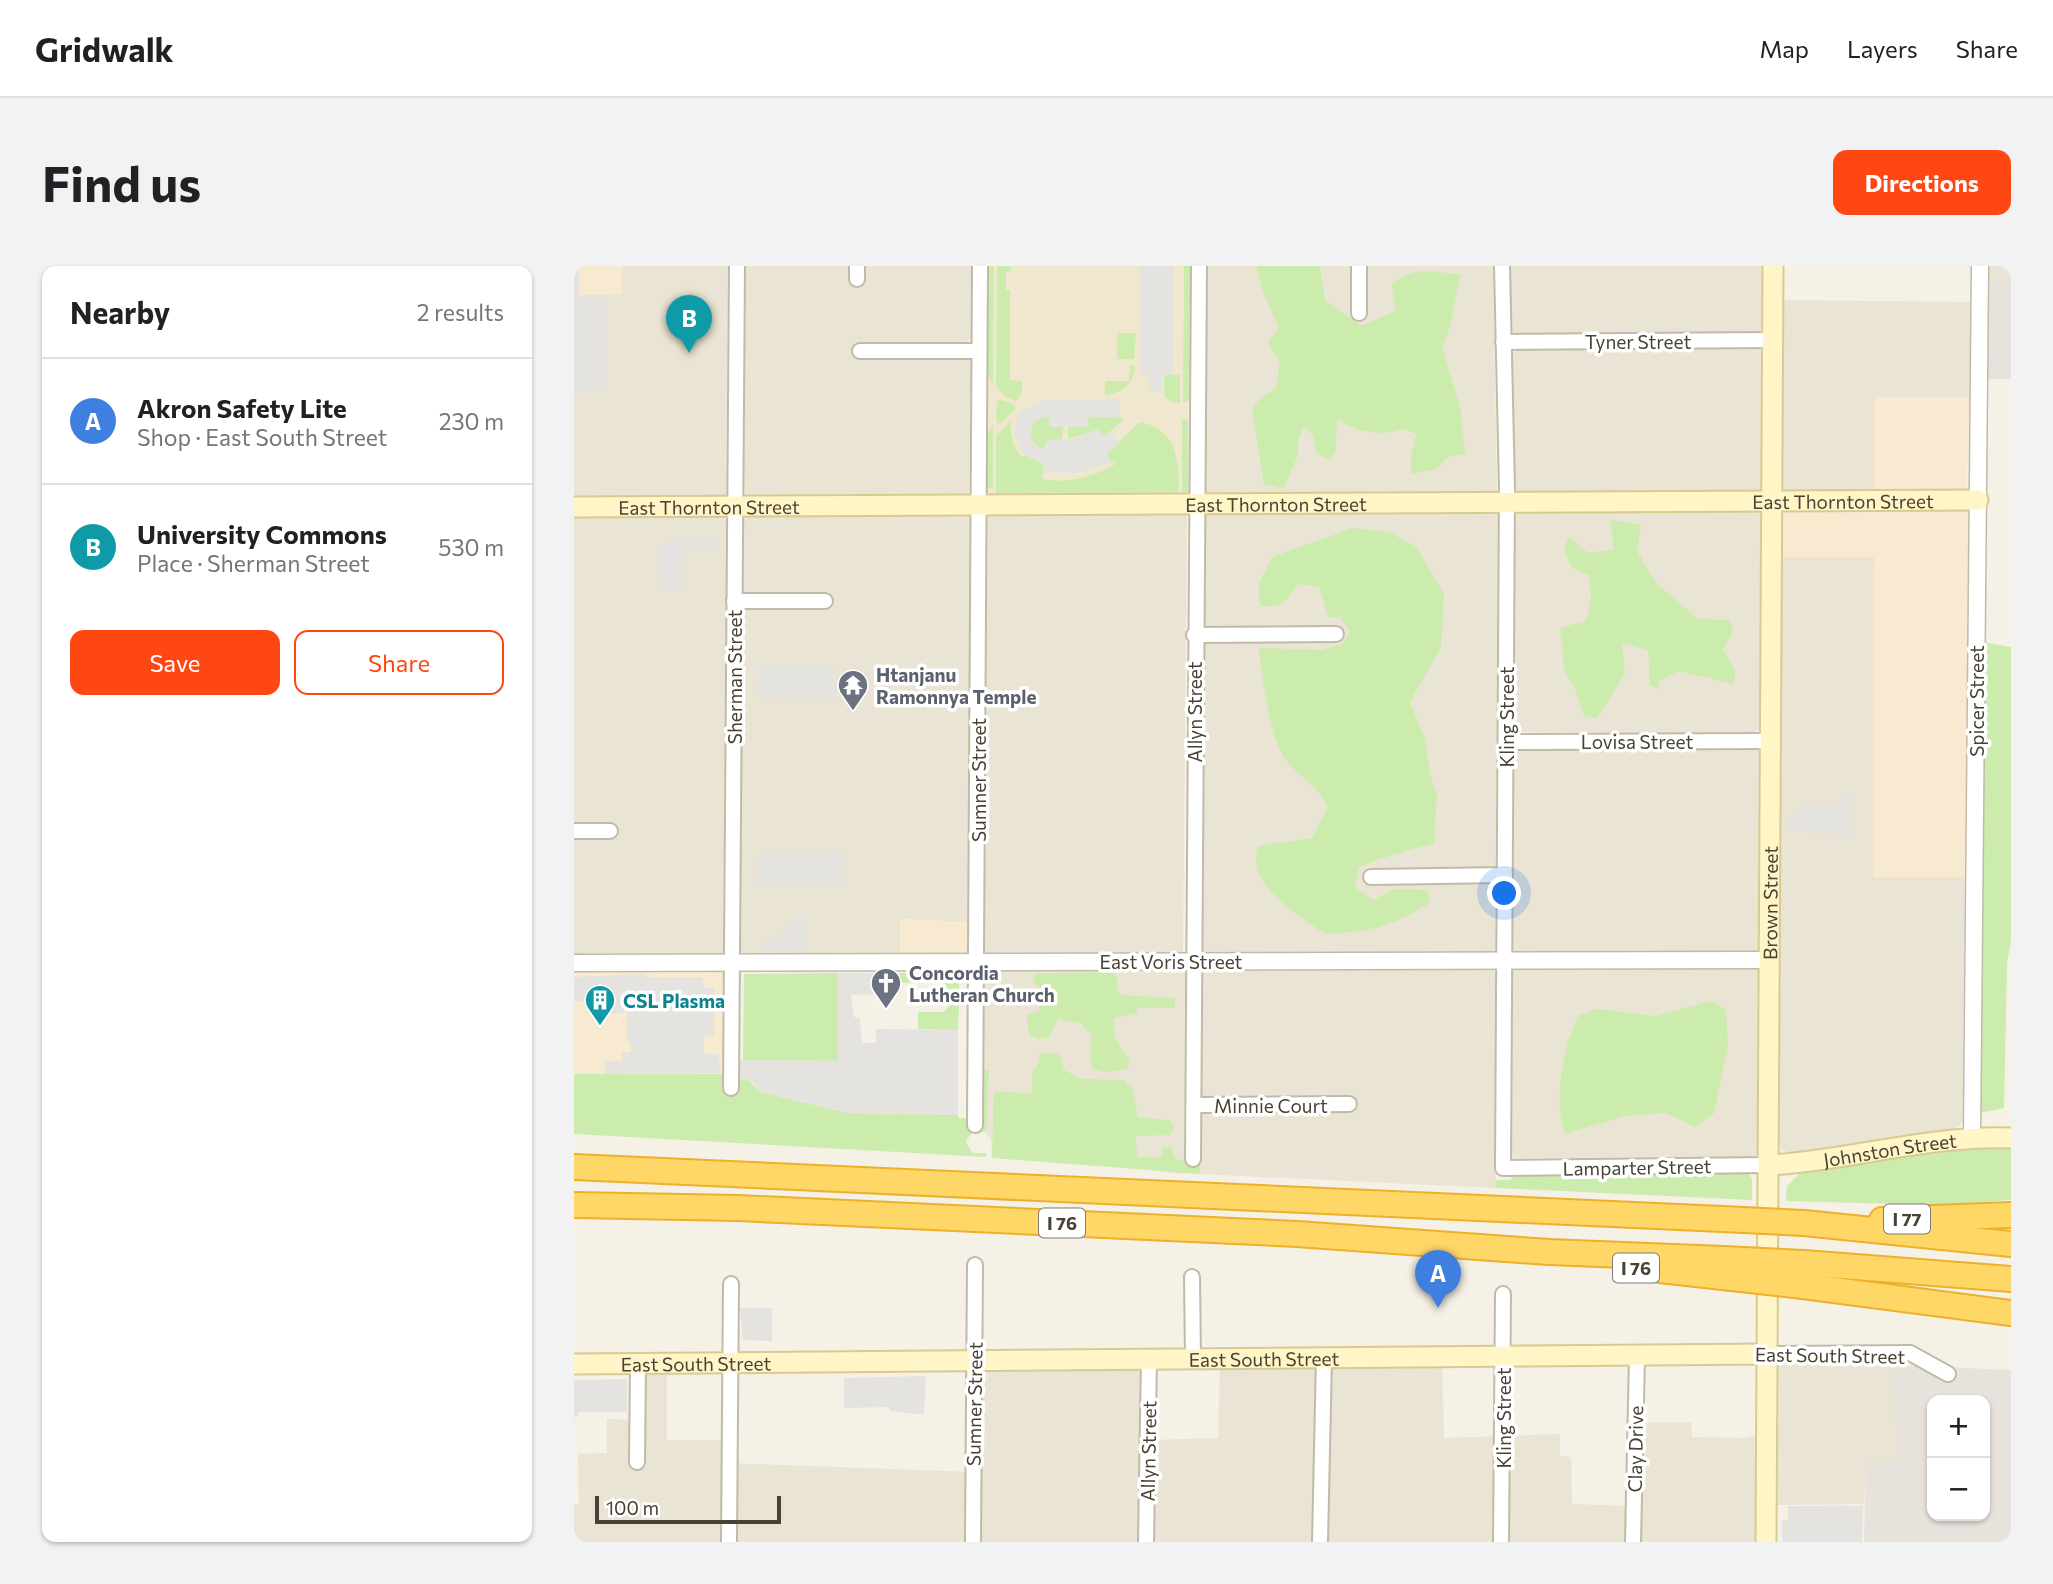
<!DOCTYPE html>
<meta charset="utf-8">
<style>
:root{--surface:#fff;--page:#f2f2f2;--text:#202124;--muted:#757577;--line:#e0e0e0;--accent:#ff4713}
body{margin:0;font-family:Commissioner,sans-serif;background:var(--page);color:var(--text)}
.controls{position:absolute;right:21px;bottom:21px;display:grid;overflow:hidden;border-radius:14px;box-shadow:0 2px 5px #0004}
.controls button{width:63px;height:63px;display:grid;place-items:center;padding:0;border:0;border-bottom:2px solid var(--line);background:var(--surface);color:var(--text);font:35px sans-serif}
.scale{position:absolute;left:21px;bottom:18px;width:186px;box-sizing:border-box;padding-left:7px;border:4px solid #484235;border-top:0;font-size:19px;line-height:24px;white-space:nowrap;color:#484235;-webkit-text-stroke:5px #fff;paint-order:stroke}
.you{position:absolute;left:931px;top:628px;width:24px;height:24px;margin:-18px;border:5px solid #fff;border-radius:50%;background:#1a73e8;box-shadow:0 0 0 10px #1a73e833}
.badge{display:grid;place-items:center;width:46px;height:46px;border-radius:50%;background:var(--accent);color:#fff;font-size:23px;font-weight:700}
.pin{position:absolute;translate:-50% -58px;filter:drop-shadow(0 2px 4px #0008)}
.pin::after{content:'';position:absolute;top:37px;width:24px;height:21px;background:inherit;clip-path:polygon(0 0,100% 0,50% 100%)}
.list{margin:0;padding:0;list-style:none}
h2{display:flex;justify-content:space-between;align-items:center;height:91px;margin:0;padding:0 28px;font-size:30px}
h2 small{font-size:23px;font-weight:400;color:var(--muted)}
.list li{display:grid;grid-template-columns:46px 1fr auto;gap:21px;align-items:center;box-sizing:border-box;height:126px;padding:0 28px;border-top:2px solid var(--line)}
.list b{display:block;font-size:26px;white-space:nowrap}
.list p{margin:0;font-size:23px;white-space:nowrap;color:var(--muted)}
.list em{font-size:23px;font-style:normal;color:var(--muted)}
.actions{display:flex;gap:14px;padding:21px 28px}
.actions a{flex:1;padding:16px 0;border:2px solid var(--accent);border-radius:14px;text-align:center;font-size:24px;color:var(--accent)}
.actions .main{background:var(--accent);color:#fff}
.map{position:relative;flex:none;width:1437px;height:1276px;overflow:hidden;border-radius:14px}
header{display:flex;align-items:center;gap:42px;box-sizing:border-box;height:98px;padding:0 35px;background:var(--surface);border-bottom:2px solid var(--line)}
header strong{font-size:33px}
nav{display:flex;gap:38px;margin-inline-start:auto;font-size:24px}
.intro{display:flex;align-items:center;justify-content:space-between;box-sizing:border-box;height:168px;padding:0 42px}
h1{margin:0;font-size:49px}
.button{padding:18px 32px;border-radius:14px;background:var(--accent);color:#fff;font-size:24px;font-weight:700}
main{display:flex;gap:42px;padding:0 42px}
aside{flex:1;background:var(--surface);border-radius:14px;box-shadow:0 2px 5px #0004}
.map>svg:first-child{display:block}
.residential{fill:#e9e4d4}
.commercial{fill:#f8ead0}
.industrial{fill:#e7e2db;fill-rule:evenodd}
.education{fill:#efe8cf}
.green{fill:#cbecac}
.parking{fill:#e5e3df}
.lines{fill:none;stroke-linecap:round;stroke-linejoin:round}
.minor-casing{stroke:#c1baa8;stroke-width:18}
.tertiary-casing{stroke:#c1baa8;stroke-width:19}
.secondary-casing{stroke:#d8cb92;stroke-width:23}
.motorway-casing{stroke:#ebb12a;stroke-width:28}
.minor{stroke:#fff;stroke-width:14}
.tertiary{stroke:#fff;stroke-width:16}
.secondary{stroke:#fff5c6;stroke-width:19}
.motorway{stroke:#ffd767;stroke-width:24}
.motorway-bridge-casing{stroke:#ebb12a;stroke-width:28;stroke-linecap:butt}
.motorway-bridge{stroke:#ffd767;stroke-width:24}
.labels{text-anchor:middle;dominant-baseline:central;stroke-width:7;stroke-linejoin:round;paint-order:stroke}
.shield{fill:#fff;stroke:#7f7b72;stroke-width:2}
.shield-label{font-size:18px;font-weight:bold;fill:#484235}
.street-label{font-size:19px;fill:#484235;stroke:#fff}
.worship-label{font-size:19px;font-weight:bold;fill:#5b616d;stroke:#fff;text-anchor:start}
.culture-label{font-size:19px;font-weight:bold;fill:#0d838f;stroke:#fff;text-anchor:start}
</style>
<header>
<strong>Gridwalk</strong>
<nav><a>Map</a><a>Layers</a><a>Share</a></nav>
</header>
<div class="intro"><h1>Find us</h1><a class="button">Directions</a></div>
<main>
<aside>
<h2>Nearby<small>2 results</small></h2>
<ul class="list">
<li><span class="badge" style="background:#3f7fe0">A</span><div><b>Akron Safety Lite</b><p>Shop · East South Street</p></div><em>230 m</em></li>
<li><span class="badge" style="background:#0f9aa8">B</span><div><b>University Commons</b><p>Place · Sherman Street</p></div><em>530 m</em></li>
</ul>
<div class="actions"><a class="main">Save</a><a>Share</a></div>
</aside>
<div class="map">
<svg width="1437" height="1276" viewBox="0 0 1437 1276">
<rect width="100%" height="100%" fill="#f5f1e6"/>
<!-- residential -->
<g class="residential">
<path d="M48 0H154L152 231 0 234V29L48 28Z"/>
<path d="M169 0H398L397 71 390 79 397 98 395 231 168 232Z"/>
<path d="M631 0H919L923 227 630 230Z"/>
<path d="M935 0H1190L1189 59 1185 66 1178 67H941L936 63Z"/>
<rect x="1413" y="0" width="24" height="15"/>
<path d="M1206 34 1397 36V131H1300V226H1210L1206 220Z"/>
<path d="M945 82H1185L1189 90 1188 222 1184 226 943 227 940 223 937 89Z"/>
<path d="M944 243 1186 244V463L1179 467 944 466 939 457 941 249Z"/>
<path d="M924 245 921 684 916 687H628L629 246Z"/>
<path d="M393 246 396 252 395 656 327 653 326 688H170L166 684 168 250Z"/>
<path d="M150 247 153 250 149 687 0 689V248Z"/>
<path d="M414 247H613L609 688H410Z"/>
<path d="M1300 290 1299 611H1391L1389 853 1385 860 1375 864 1276 882 1214 888 1207 883 1204 874 1206 291Z"/>
<path d="M1183 481 1188 487 1184 685 944 687 939 684V492L943 484Z"/>
<path d="M918 702 922 708V922L626 908V845L632 835 626 832 627 703Z"/>
<path d="M941 702 1184 703 1185 888 1177 891 940 892 937 886 938 706Z"/>
<path d="M410 703H611L610 908 502 896 418 892 417 873 409 864Z"/>
<path d="M868 1091 870 1172 986 1168V1190L997 1191 998 1238 1060 1240 1064 1157 1117 1156 1118 1171 1172 1172 1194 1166 1192 1276H0V1238H5L4 1188 33 1187V1153L63 1154 64 1097H93V1174H155L156 1197 399 1206 401 1093H575V1174L644 1172 646 1093Z"/>
<path d="M1198 1092H1321L1319 1099 1325 1197H1292L1290 1238 1196 1239Z"/>
</g>
<!-- commercial -->
<g class="commercial">
<path d="M0 0H48V28L0 29Z"/>
<path d="M1300 131H1397L1392 224 1300 226Z"/>
<path d="M1390 241 1395 248 1391 611H1299L1300 291H1206L1207 246Z"/>
<path d="M326 653 395 656 394 686 391 688H326Z"/>
<path d="M147 703 150 709V808H0V704Z"/>
</g>
<!-- industrial -->
<g class="industrial">
<path d="M1413 15H1437V113H1412Z"/>
<path d="M1318 1099 1437 1104V1276H1290L1292 1197 1325 1196ZM1358 1134H1411V1250H1358Z"/>
</g>
<!-- education -->
<path class="education" d="M414 0H616L613 230H412Z"/>
<!-- green -->
<g class="green">
<path d="M414 0H420L419 118 413 107Z"/>
<path d="M423 0H437L436 6H432V24H436V114L448 115V126L442 135 430 130 422 120Z"/>
<path d="M610 0H616L615 134 609 137Z"/>
<path d="M682 0H746L751 34 788 60 821 45 818 18C840 0 859 5 887 9 880 33 879 59 868 81L886 141 891 188 875 190 862 203 837 208V189L843 168 828 163C809 171 780 165 763 153L761 187 754 194 742 187 739 169 730 160 724 175V189L709 223 690 218 678 143 686 132 702 123 706 96 694 76 705 62 689 26Z"/>
<path d="M543 67H562L560 93H543Z"/>
<path d="M556 98 561 100C560 118 548 127 531 129V115H555Z"/>
<path d="M590 109H606V137L597 136 590 130Z"/>
<path d="M423 133 439 138 442 143 425 158 422 155Z"/>
<path d="M467 151 475 152 476 161H489L488 173 474 174 469 183 461 179 456 170 459 157Z"/>
<path d="M515 151H547L549 154 531 170 523 164 494 173V161H512Z"/>
<path d="M608 152 614 155V226H608Z"/>
<path d="M437 155C436 170 438 180 448 191L451 189 470 198 468 213C493 218 517 211 539 200L540 196H536L532 187 566 156C603 163 605 194 605 226L422 227V170Z"/>
<path d="M419 159V222H412V170Z"/>
<path d="M1036 254 1067 259 1063 285 1082 317 1124 353 1156 354 1159 365 1149 384 1161 404 1160 418 1104 405 1086 415 1084 423 1076 419 1074 384 1048 377 1051 408 1023 452 1010 450 1001 422 991 407 986 362 1012 355 1017 333 1015 309 998 302 990 283 994 270 1014 287 1040 283Z"/>
<path d="M779 262 815 266 842 281 870 328 867 381 836 436 851 473 856 509 863 529 860 577 802 594 785 602 781 622 800 634 820 623 853 624 856 637C818 660 796 666 751 668 723 647 672 621 684 580L738 572 754 541C744 519 725 511 711 493 697 474 687 407 685 382L748 384 768 378 776 365 766 351H754L745 321 723 318C714 336 706 342 686 340L685 318 698 291Z"/>
<path d="M1409 376 1437 381V675L1433 697 1430 842 1406 847Z"/>
<path d="M535 706 542 710 545 729 601 732V742H563V747L541 752C537 768 544 781 555 792L554 803 530 806 519 803 516 795 517 769 507 757 484 753 475 771 464 773 455 769 453 749 465 745 467 722 459 716 461 708Z"/>
<path d="M264 707V795L169 794 170 708Z"/>
<path d="M316 707H357L359 715 328 717 327 713H316Z"/>
<path d="M360 707H385V723H374L369 716 363 715Z"/>
<path d="M1137 735 1152 744 1154 779 1140 847 1121 861 1092 847 1050 850 991 868C979 834 989 782 1004 750L1023 743 1081 750Z"/>
<path d="M377 737H385L384 764 344 763V746H370Z"/>
<path d="M475 786 486 789 490 804 508 813 550 814 559 824 564 851 595 854 601 860 597 869 561 870 564 891H587L589 881H597L601 893 626 899V908L418 892 420 825 458 828V805L463 801 466 788Z"/>
<path d="M415 803 412 866 399 865 392 875 398 887H412V891L0 868V808H150V824H165V813H173L187 826 274 847 384 849V852H393L394 862 408 863 409 805Z"/>
<path d="M1437 879V934L1363 939 1212 935 1213 920 1225 908 1340 889V886Z"/>
<path d="M1173 906 1178 913V934L922 922 921 914H937L938 909 944 908Z"/>
</g>
<!-- parking -->
<g class="parking">
<path d="M0 0H5V29H32V126H0Z"/>
<path d="M566 0H600L599 109 589 110 588 125H575L574 110 565 108Z"/>
<path d="M468 133H546V151H514L512 161H476L475 152 469 151 459 157 456 164 459 177 469 183 474 174 499 173 523 164 529 170 536 166 545 178 532 187 536 196 504 207H469L470 198 449 187 440 166 445 146Z"/>
<path d="M112 274H147V282L113 280 109 287V326L85 325 84 278Z"/>
<path d="M186 399 261 400V434L185 431Z"/>
<path d="M1267 528H1276L1277 569 1215 565V557L1225 549 1226 540 1266 541Z"/>
<path d="M270 585V617H184V593L192 586Z"/>
<path d="M215 654H231V685H188V676L208 674V666H215Z"/>
<path d="M264 707H304V728L277 729 280 751 286 752 288 777H302V763L384 764V849L274 847 187 826 178 815 165 813V794L264 795Z"/>
<path d="M71 708V711H129V722H140V769L130 772 129 784 133 788H145L146 807 31 808 30 795H48V786H57L56 776H53V737L50 735V747H30L28 735H0V711Z"/>
<path d="M166 1042H198V1075L169 1074Z"/>
<path d="M352 1110 350 1149 316 1145 315 1141 270 1142V1112Z"/>
<path d="M53 1113V1146H5L4 1151H0V1114Z"/>
<path d="M1214 1240H1289L1288 1276H1208V1254H1214Z"/>
</g>
<g class="lines">
<!-- minor casing -->
<g class="minor-casing">
<g id="minor">
<path d="M283 0V13"/>
<path d="M785 0V47"/>
<path d="M928 0 933 223 929 902 1196 899"/>
<path d="M929 76 1199 74"/>
<path d="M286 85H405"/>
<path d="M160 335H251"/>
<path d="M620 369 762 368"/>
<path d="M932 476 1195 475"/>
<path d="M0 565H36"/>
<path d="M797 611 931 609"/>
<path d="M157 822 163 0"/>
<path d="M620 839 775 838"/>
<path d="M401 859 406 0"/>
<path d="M619 893 625 0"/>
<path d="M618 1011 619 1093"/>
<path d="M1195 1088 1336 1087 1374 1108"/>
<path d="M63 1196 64 1097"/>
<path d="M155 1276 157 1018"/>
<path d="M399 1276 401 999"/>
<path d="M572 1276 575 1093"/>
<path d="M746 1276 750 1092"/>
<path d="M927 1276 929 1028"/>
<path d="M1059 1276 1063 1089"/>
</g>
</g>
<!-- tertiary casing -->
<g class="tertiary-casing">
<g id="tertiary">
<path d="M0 697 1195 694"/>
<path d="M1398 871 1406 0"/>
</g>
</g>
<!-- secondary casing -->
<g class="secondary-casing">
<g id="secondary">
<path id="s1" d="M0 241 1404 234"/>
<path id="s2" d="M1196 899C1277 894 1355 869 1437 872"/>
<path id="s3" d="M0 1098 1195 1088"/>
<path id="s4" d="M1192 1276 1199 0"/>
</g>
</g>
<!-- motorway casing -->
<g class="motorway-casing">
<g id="motorway">
<path d="M0 901 1148 953"/>
<path d="M0 939 164 942 723 968 975 986 1149 993"/>
<path d="M1308 954 1437 949"/>
<path d="M1230 957 1437 978"/>
<path d="M1230 997 1437 1013"/>
<path d="M1086 1004 1149 1011"/>
<path d="M1229 1020 1437 1047"/>
</g>
</g>
<!-- minor -->
<use href="#minor" class="minor"/>
<!-- tertiary -->
<use href="#tertiary" class="tertiary"/>
<!-- secondary -->
<use href="#secondary" class="secondary"/>
<!-- motorway -->
<use href="#motorway" class="motorway"/>
<!-- motorway-bridge casing -->
<g class="motorway-bridge-casing">
<g id="motorway-bridge">
<path d="M1148 953 1230 957"/>
<path d="M1149 993 1230 997"/>
<path d="M1149 1011 1229 1020"/>
</g>
</g>
<!-- motorway-bridge -->
<use href="#motorway-bridge" class="motorway-bridge"/>
</g>
<!-- icons -->
<defs>
<g id="temple-pin" transform="scale(1.575)"><path d="M0 17L-7.5 6A9.5 9.5 0 1 1 7.5 6Z" fill="#6b7280" stroke="#fff"/><path d="M0-6L5-2H3V0L6.5 2.5H4V6H1.5V3h-3V6H-4V2.5H-6.5L-3 0V-2H-5Z" fill="#fff"/></g>
<g id="church-pin" transform="scale(1.575)"><path d="M0 17L-7.5 6A9.5 9.5 0 1 1 7.5 6Z" fill="#6b7280" stroke="#fff"/><path d="M-1.2-6h2.4v3.5h3.3v2.4h-3.3V6h-2.4V-.1h-3.3v-2.4h3.3Z" fill="#fff"/></g>
<g id="building-pin" transform="scale(1.575)"><path d="M0 17L-7.5 6A9.5 9.5 0 1 1 7.5 6Z" fill="#0f9aa8" stroke="#fff"/><path d="M-4-6H4V6H1V3H-1V6H-4ZM-2.5-4.3h1.7v1.8h-1.7ZM.8-4.3h1.7v1.8H.8ZM-2.5-1h1.7V.8h-1.7ZM.8-1h1.7V.8H.8Z" fill="#fff"/></g>
</defs>
<g fill-rule="evenodd">
<use href="#temple-pin" x="279" y="419"/>
<use href="#church-pin" x="312" y="717"/>
<use href="#building-pin" x="26" y="734"/>
</g>
<g class="labels">
<!-- shield labels -->
<g class="shield">
<rect x="1310" y="938.5" width="46" height="29" rx="5"/>
<rect x="465" y="942.5" width="46" height="29" rx="5"/>
<rect x="1039" y="987.5" width="46" height="29" rx="5"/>
</g>
<g class="shield-label">
<text x="1333" y="953">I 77</text>
<text x="488" y="957">I 76</text>
<text x="1062" y="1002">I 76</text>
</g>
<!-- street labels -->
<g class="street-label">
<text x="1064" y="75">Tyner Street</text>
<text stroke="none"><textPath href="#s1" startOffset="1269">East Thornton Street</textPath></text>
<text stroke="none"><textPath href="#s1" startOffset="702">East Thornton Street</textPath></text>
<text stroke="none"><textPath href="#s1" startOffset="135">East Thornton Street</textPath></text>
<text transform="translate(160 411) rotate(-90)">Sherman Street</text>
<text transform="translate(1402 435) rotate(-90)">Spicer Street</text>
<text transform="translate(620 446) rotate(-90)">Allyn Street</text>
<text transform="translate(932 451) rotate(-90)">Kling Street</text>
<text x="1063" y="475">Lovisa Street</text>
<text transform="translate(404 514) rotate(-90)">Sumner Street</text>
<text stroke="none"><textPath href="#s4" startOffset="639">Brown Street</textPath></text>
<text x="597" y="695">East Voris Street</text>
<text x="697" y="839">Minnie Court</text>
<text stroke="none"><textPath href="#s2" startOffset="121">Johnston Street</textPath></text>
<text transform="translate(1063 901) rotate(-1)">Lamparter Street</text>
<text transform="translate(1256 1089) rotate(1)">East South Street</text>
<text stroke="none"><textPath href="#s3" startOffset="690">East South Street</textPath></text>
<text stroke="none"><textPath href="#s3" startOffset="122">East South Street</textPath></text>
<text transform="translate(400 1138) rotate(-89)">Sumner Street</text>
<text transform="translate(929 1152) rotate(-90)">Kling Street</text>
<text transform="translate(1061 1183) rotate(-89)">Clay Drive</text>
<text transform="translate(574 1185) rotate(-89)">Allyn Street</text>
</g>
<!-- worship labels -->
<g class="worship-label">
<text x="302" y="408">Htanjanu<tspan x="302" dy="22">Ramonnya Temple</tspan></text>
<text x="335" y="706">Concordia<tspan x="335" dy="22">Lutheran Church</tspan></text>
</g>
<!-- culture labels -->
<g class="culture-label">
<text x="49" y="734">CSL Plasma</text>
</g>
</g>
</svg>
<div class="controls">
<button>+</button>
<button>−</button>
</div>
<div class="scale">100 m</div>
<div class="you"></div>
<div class="pin badge" style="left:864px;top:1042px;background:#3f7fe0">A</div>
<div class="pin badge" style="left:115px;top:87px;background:#0f9aa8">B</div>
</div>
</main>
